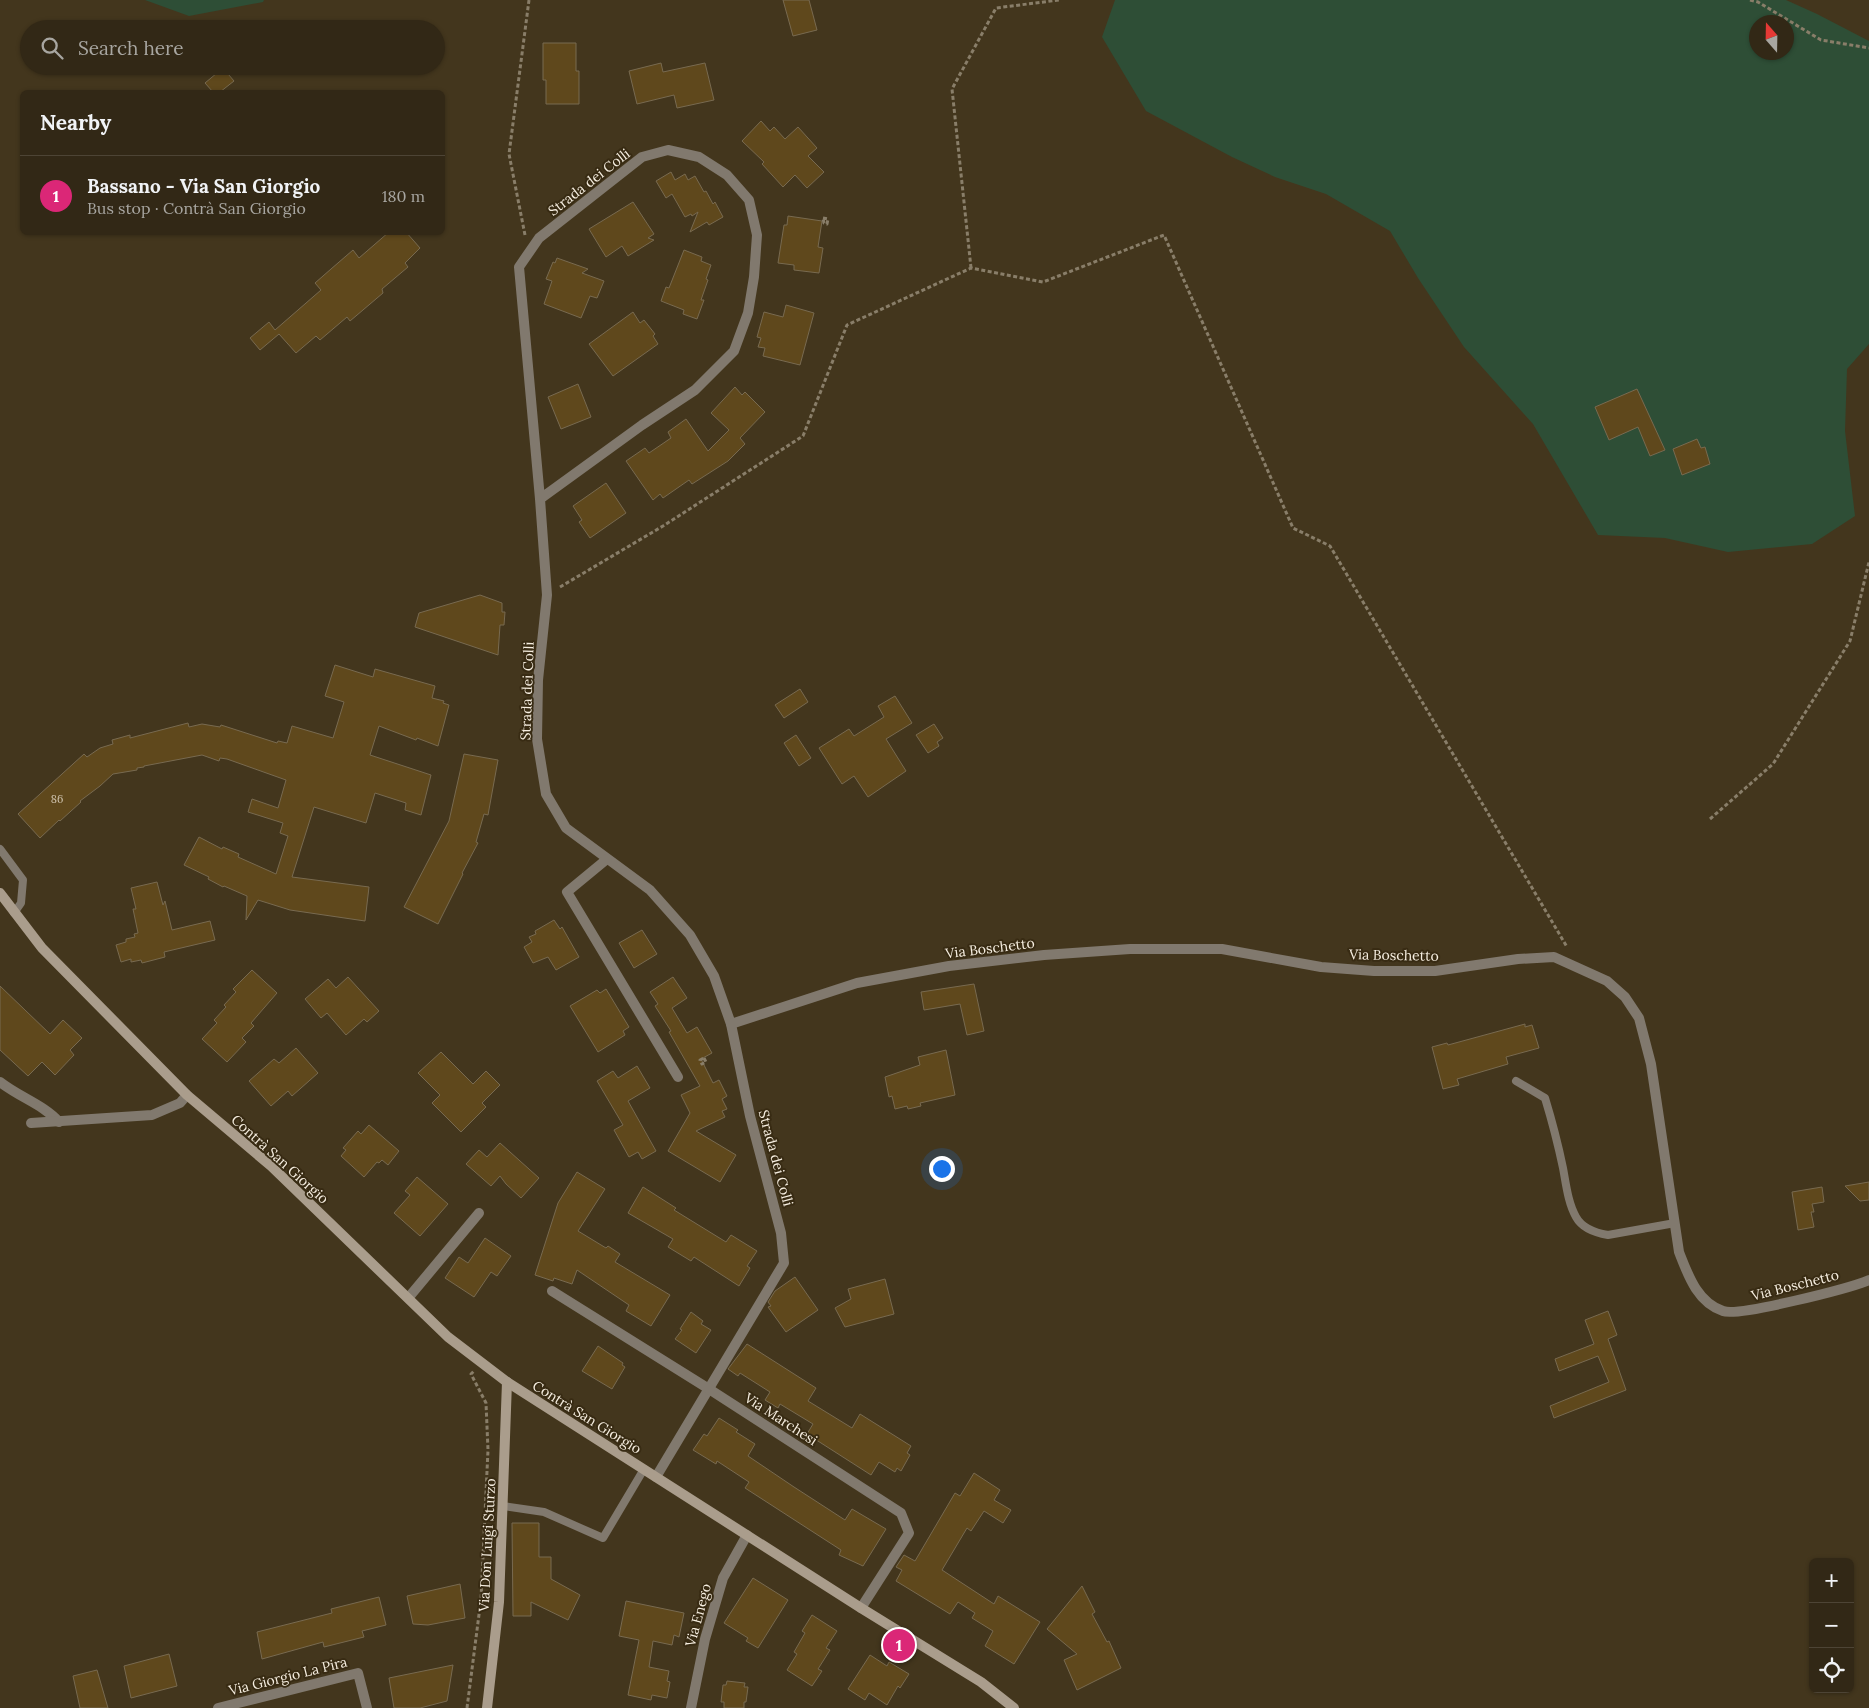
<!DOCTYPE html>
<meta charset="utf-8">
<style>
:root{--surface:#322816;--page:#3d3423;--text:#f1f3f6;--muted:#a8a6a1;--line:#4d4435;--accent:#db2777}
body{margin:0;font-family:Lora,serif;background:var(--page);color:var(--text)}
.controls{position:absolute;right:15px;bottom:15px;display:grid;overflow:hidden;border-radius:8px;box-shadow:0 1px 4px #0004}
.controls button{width:45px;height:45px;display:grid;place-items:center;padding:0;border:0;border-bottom:1px solid var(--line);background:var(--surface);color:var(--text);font:25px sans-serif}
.compass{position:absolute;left:1749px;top:15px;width:45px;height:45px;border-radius:50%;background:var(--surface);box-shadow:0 1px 4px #0004;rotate:340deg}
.you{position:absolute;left:941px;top:1168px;width:18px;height:18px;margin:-12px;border:4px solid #fff;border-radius:50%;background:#1a73e8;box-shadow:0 0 0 8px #1a73e833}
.badge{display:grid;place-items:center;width:32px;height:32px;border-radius:50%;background:var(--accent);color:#fff;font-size:16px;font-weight:700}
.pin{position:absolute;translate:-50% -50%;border:2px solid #fff;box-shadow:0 1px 5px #0006}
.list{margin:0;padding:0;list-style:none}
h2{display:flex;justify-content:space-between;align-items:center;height:65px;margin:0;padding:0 20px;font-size:21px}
h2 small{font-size:16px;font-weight:400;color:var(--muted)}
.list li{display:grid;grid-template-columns:32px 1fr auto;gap:15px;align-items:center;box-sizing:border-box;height:80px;padding:0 20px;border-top:1px solid var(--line)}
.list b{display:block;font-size:19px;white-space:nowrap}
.list p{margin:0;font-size:16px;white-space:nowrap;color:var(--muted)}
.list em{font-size:16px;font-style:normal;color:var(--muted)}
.icon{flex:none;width:28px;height:28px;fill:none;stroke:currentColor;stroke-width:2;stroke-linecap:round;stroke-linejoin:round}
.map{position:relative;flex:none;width:1869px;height:1708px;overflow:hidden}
.search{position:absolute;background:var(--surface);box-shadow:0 1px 4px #0004;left:20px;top:20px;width:425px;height:55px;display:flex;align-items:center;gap:12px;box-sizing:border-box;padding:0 18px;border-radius:28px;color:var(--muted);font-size:19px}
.panel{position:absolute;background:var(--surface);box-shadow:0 1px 4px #0004;left:20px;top:90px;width:425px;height:145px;border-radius:8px}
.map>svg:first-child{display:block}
.green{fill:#2e4e36;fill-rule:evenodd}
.building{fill:#5f481c;stroke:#786a50}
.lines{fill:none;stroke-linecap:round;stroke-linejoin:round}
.path{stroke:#897e69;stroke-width:3;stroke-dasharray:4 2.5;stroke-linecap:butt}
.lane{stroke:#81796e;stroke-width:8}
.street{stroke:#81796e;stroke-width:10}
.secondary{stroke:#aa9d8c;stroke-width:10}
.labels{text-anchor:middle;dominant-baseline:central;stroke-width:4;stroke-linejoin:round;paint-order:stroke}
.number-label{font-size:11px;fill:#d0c4af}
.street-label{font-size:14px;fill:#f6eee0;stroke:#382b13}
</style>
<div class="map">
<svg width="1869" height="1708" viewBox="0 0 1869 1708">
<rect width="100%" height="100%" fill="#43361d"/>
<!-- green -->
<g class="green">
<path d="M145 0H264L263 2 189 16Z"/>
<path d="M1115 0H1786L1817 14 1869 41V344L1847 369 1845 431 1855 516 1812 544 1728 552 1665 538 1598 535 1533 424 1464 347 1418 278 1390 231 1326 194 1275 177 1232 157 1146 111 1102 37ZM1756 22H1786V52H1756Z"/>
</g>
<!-- building -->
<g class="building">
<path d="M783 0H809L817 30 793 36Z"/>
<path d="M543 43H576V71H579V104H546V80H543Z"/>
<path d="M661 63 663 72 705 63 714 100 677 108 674 95 637 104 629 71Z"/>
<path d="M223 68 234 81 220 92H213L205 83Z"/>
<path d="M761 121 770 131 774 127 785 139 798 127 817 148 808 156 824 172 807 188 795 175 783 187 762 164 764 162 742 141Z"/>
<path d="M671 172 675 180 685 174 688 180 695 176 704 192 706 191 713 204 715 202 723 217 709 225 707 222 690 232 698 212 692 216 691 214 685 217 672 194 666 198 656 181Z"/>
<path d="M633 202 654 234 648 238 654 240 628 256 622 246 606 257 589 229Z"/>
<path d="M788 216 822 221 818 247 823 248 819 273 794 270V265L778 263 784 225H787Z"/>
<path d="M389 232H406L420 248 405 263 408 267 382 289 383 293 350 321 347 317 320 340 316 336 296 353 279 334 260 350 250 338 269 322 275 330 321 290 315 283 331 269 353 250 359 258Z"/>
<path d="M684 250 702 257 701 261 711 265 706 279 708 280 701 300H704L697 319 683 314 684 310 661 301 666 287 669 288Z"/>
<path d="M557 258 588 269 582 273 604 281 597 298 590 296 581 318 544 304 552 281 546 279 553 262 555 263Z"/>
<path d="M786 305 814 313 800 365 763 356 765 348 758 347 761 338 757 337 764 312 783 317Z"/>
<path d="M633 312 640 323 644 320 655 334 653 336 658 344 613 376 589 344Z"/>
<path d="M578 384 591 417 561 429 548 397Z"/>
<path d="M735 387 742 395 745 392 765 412 740 438 745 444 728 461 692 484 689 480 663 498 660 494 653 500 626 461 645 448 649 453 671 438 668 432 686 419 708 451 729 430 711 413Z"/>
<path d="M1637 389 1665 450 1650 456 1638 427 1609 440 1595 407Z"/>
<path d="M1697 439 1701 448 1705 447 1710 464 1682 475 1673 449Z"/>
<path d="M606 483 626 513 590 538 579 522 582 520 573 506Z"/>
<path d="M480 595 502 603V612H505L504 625H500L498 655 415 627 419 613Z"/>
<path d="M335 665 373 677 375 669 435 686 432 698 444 701 443 703 449 705 438 746 417 738 416 740 379 726 370 755 431 775 421 815 405 810 406 803 375 793 366 823 314 807 292 877 369 887 365 921 290 910 258 900 246 920 247 896 224 886 223 887 208 879 209 877 184 865 199 837 222 849 223 847 239 854 238 857 276 874 288 836 280 833 283 823 248 812 252 799 278 808 286 780 227 759 220 758 219 761 202 755 144 766V767L137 768V770L113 774 100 786 80 801 81 802 60 821 59 820 40 838 18 814 84 754 87 757 100 748 113 744 112 740 130 735V738L188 723 189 727 202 724 220 727 221 725 277 743 278 741 287 743 292 726 333 738 344 702 325 696Z"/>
<path d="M800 689 808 702 784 718 775 705Z"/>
<path d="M895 696 912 723 886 739 906 771 868 797 854 776 842 784 819 748 849 729 854 736 884 717 878 706Z"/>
<path d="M934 724 943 738 937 742 939 746 928 753 916 735Z"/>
<path d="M796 735 811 758 799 766 784 743Z"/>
<path d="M464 754 498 760 488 815 484 814 476 842 478 843 462 873 463 874 438 924 404 907 449 821Z"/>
<path d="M157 882 163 905 165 901 172 930 210 921 215 940 164 952 165 957 142 963 141 960 131 962V959L121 962 116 945 126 942V939L135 937 134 934 138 933 133 909H136L131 888Z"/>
<path d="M554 920 560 929 562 927 579 957 556 970 548 957 533 963 524 947 532 942 529 937 536 934 535 931Z"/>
<path d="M642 930 657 954 634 968 619 943Z"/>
<path d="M252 970 277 993 251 1023 254 1026 242 1038 246 1042 227 1062 202 1039 217 1023 214 1020 226 1007 224 1005 236 992 233 989Z"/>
<path d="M348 977 379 1011 367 1022 364 1019 346 1035 327 1013 321 1018 305 999 328 979 336 988Z"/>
<path d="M673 977 687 998 672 1008 687 1033 697 1027 712 1053 701 1059 713 1083 719 1080 727 1096 722 1099 727 1109 722 1111 725 1117 696 1131 736 1155 720 1182 668 1151 690 1113 681 1095 700 1086 669 1032 671 1031 655 1006 658 1004 650 992Z"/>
<path d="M974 984 984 1031 967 1035 960 1004 924 1010 921 992Z"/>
<path d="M0 986 50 1034 63 1020 82 1038 70 1050 74 1055 55 1075 42 1062 28 1076 0 1050Z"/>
<path d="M606 989 629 1027 623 1031 625 1035 598 1052 570 1006 597 990 600 993Z"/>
<path d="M1525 1024V1027L1532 1025 1539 1048 1506 1057 1508 1064 1457 1079 1459 1085 1443 1089 1432 1047 1447 1043 1448 1045Z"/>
<path d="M296 1048 318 1073 292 1096 288 1091 271 1106 249 1081 274 1059 279 1063Z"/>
<path d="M946 1050 955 1095 920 1103 921 1106 908 1109 907 1106 895 1109 892 1096 889 1097 885 1077 920 1065 918 1057Z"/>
<path d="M441 1052 473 1084 486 1071 500 1085 482 1103 486 1107 461 1132 432 1103 440 1095 418 1073Z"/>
<path d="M637 1066 650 1088 628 1101 656 1151 642 1159 638 1152 629 1157 614 1130 623 1125 597 1081 613 1071 618 1078Z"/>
<path d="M369 1125 399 1151 388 1165 382 1160 379 1163 377 1162 364 1177 341 1156 346 1150 343 1148 358 1131 361 1134Z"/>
<path d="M500 1143 539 1178 521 1198 506 1184 500 1176 491 1186 466 1164 479 1150 487 1157Z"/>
<path d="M577 1172 605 1189 578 1231 606 1248 608 1246 620 1254 615 1262 670 1295 651 1326 626 1311 629 1305 577 1270 572 1284 554 1278 553 1281 535 1275 558 1203Z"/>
<path d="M417 1177 448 1204 420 1236 394 1213 410 1195 405 1191Z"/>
<path d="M1869 1182V1200L1860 1201 1845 1186Z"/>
<path d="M643 1187 676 1208 674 1210 726 1242 731 1235 757 1251 747 1266 750 1268 739 1286 694 1257 691 1261 668 1247 673 1239 628 1213Z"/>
<path d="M1822 1187 1824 1202 1812 1204 1814 1212H1811L1814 1227 1798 1230 1792 1192Z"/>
<path d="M485 1238 511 1256 497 1276 491 1272 474 1297 445 1278 459 1257 468 1263Z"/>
<path d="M795 1277 818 1310 786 1332 768 1307 771 1306 768 1302 775 1291Z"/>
<path d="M885 1279 894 1314 845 1327 835 1308 851 1299 848 1289Z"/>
<path d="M1608 1311 1617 1335 1608 1339 1626 1390 1554 1418 1550 1406 1609 1382 1598 1356 1559 1371 1555 1359 1594 1344 1585 1320Z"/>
<path d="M691 1312 703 1321 701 1324 711 1330 696 1353 675 1339 682 1330 680 1329Z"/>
<path d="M747 1344 816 1388 808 1401 852 1428 860 1414 911 1446 907 1453 910 1455 901 1471 897 1468 895 1472 879 1462 871 1475 807 1434 813 1424 780 1404 778 1408 765 1400 770 1392 740 1373 738 1376 728 1369Z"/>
<path d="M598 1346 623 1363 622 1365 625 1367 612 1389 582 1371Z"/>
<path d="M719 1418 738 1430 736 1432 755 1444 748 1456 794 1487 845 1520 852 1509 886 1529 863 1566 839 1555 841 1550 745 1488 749 1482 717 1461 716 1464 693 1450 704 1434 707 1436Z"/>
<path d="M974 1473 1000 1490 994 1500 1011 1510 1003 1523 984 1511 971 1531 967 1528 942 1570 994 1604 998 1596 1040 1622 1014 1664 985 1646 993 1631 972 1618 975 1613 958 1602 950 1614 896 1581 902 1570 896 1567 904 1555 915 1561 955 1493 960 1496Z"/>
<path d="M512 1523H539V1557H551V1579L580 1595 568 1620 531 1602V1616H513Z"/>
<path d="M753 1578 788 1600 758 1648 746 1641 748 1638 724 1623Z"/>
<path d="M460 1584 465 1618 428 1625 413 1624 407 1596Z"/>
<path d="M1082 1586 1095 1612 1092 1614 1107 1642 1109 1641 1121 1668 1077 1690 1064 1660 1077 1654 1047 1629Z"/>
<path d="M379 1597 386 1625 362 1631 364 1637 324 1647 323 1642 262 1659 257 1632 332 1613 331 1609Z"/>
<path d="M626 1601 684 1613 679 1637 674 1635 672 1645 653 1641 649 1667 669 1671 667 1681 670 1682 667 1698 652 1695 651 1700 628 1695 639 1640 619 1636Z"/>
<path d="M812 1615 837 1631 826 1648 830 1650 818 1669 822 1671 812 1686 787 1670 797 1654 794 1652 805 1633 802 1631Z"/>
<path d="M169 1654 177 1686 131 1698 124 1666Z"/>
<path d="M870 1655 887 1666 889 1662 909 1674 900 1688 898 1686 887 1705 869 1693 865 1700 848 1689Z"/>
<path d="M453 1665 447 1701 420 1708H394L389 1678Z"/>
<path d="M97 1670 108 1708H80L73 1676Z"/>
<path d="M727 1681 745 1683 744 1687H748L746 1702H744V1708H724V1702H721L723 1685H726Z"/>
</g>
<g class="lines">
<!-- path -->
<g class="path">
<path d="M1750 0 1758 2 1821 40 1869 48"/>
<path d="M823 218 828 219 827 224 824 223Z"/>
<path d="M525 235 509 154 529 0"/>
<path d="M971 268 952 89 996 8 1059 0"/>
<path d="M560 587 663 526 803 436 847 325 971 268 1043 282 1164 235 1293 528 1330 546 1567 947"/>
<path d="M1710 819 1773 764 1850 641 1869 562"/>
<path d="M704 1058 706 1062 702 1064 700 1060Z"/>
<path d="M467 1708 481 1599 488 1450 486 1403 471 1374 474 1371"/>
</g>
<!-- lane -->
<g class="lane">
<path d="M0 849 23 880 21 903 14 913"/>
<path d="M1516 1081 1545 1098C1552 1121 1558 1144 1563 1168 1566 1184 1568 1203 1576 1217 1582 1228 1596 1233 1608 1235L1675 1223"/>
<path d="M503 1506 544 1512 603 1538 644 1469"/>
</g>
<!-- street -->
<g class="street">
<path d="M540 499 642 425 695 390 734 351 748 313 754 277 757 235 749 200 727 175 699 157 668 150 642 157 539 238 519 267 540 499 547 595 538 680 537 739 546 794 566 828 650 890 690 935 714 976 731 1024 750 1116 781 1233 784 1263 656 1477"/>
<path d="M607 859 567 892 678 1077"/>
<path d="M731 1024 857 983 949 966 1044 955 1130 949H1222L1321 967 1374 971H1435L1518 959 1554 957 1607 981 1625 997 1639 1018 1651 1064 1679 1252C1688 1275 1697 1302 1723 1311 1738 1317 1850 1288 1869 1280"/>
<path d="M0 1082C19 1097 44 1105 59 1122"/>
<path d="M31 1123 152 1115 180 1103 187 1095"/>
<path d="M552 1291 709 1389 901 1513 909 1533 861 1608"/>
<path d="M409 1297 479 1213"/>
<path d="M218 1708 358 1673 367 1708"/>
<path d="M691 1708 705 1639 723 1578 747 1535"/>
</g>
<!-- secondary -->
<g class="secondary">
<path d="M0 893 42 948 187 1095 271 1166 448 1337 507 1382 861 1608 981 1682 1014 1708"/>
<path d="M487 1708 499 1602 507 1382"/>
</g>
</g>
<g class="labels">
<!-- number labels -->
<g class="number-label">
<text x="57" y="799">86</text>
</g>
<!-- street labels -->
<g class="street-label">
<text transform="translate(589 182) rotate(-38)">Strada dei Colli</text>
<text transform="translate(527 691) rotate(-88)">Strada dei Colli</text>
<text transform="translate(990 948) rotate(-7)">Via Boschetto</text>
<text transform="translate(1394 955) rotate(1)">Via Boschetto</text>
<text transform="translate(776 1158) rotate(75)">Strada dei Colli</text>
<text transform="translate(280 1159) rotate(42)">Contrà San Giorgio</text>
<text transform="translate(1795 1285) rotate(-14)">Via Boschetto</text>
<text transform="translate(587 1417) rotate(32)">Contrà San Giorgio</text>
<text transform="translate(781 1419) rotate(33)">Via Marchesi</text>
<text transform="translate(487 1545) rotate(-87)">Via Don Luigi Sturzo</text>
<text transform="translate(698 1615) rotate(-75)">Via Enego</text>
<text transform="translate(288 1676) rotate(-14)">Via Giorgio La Pira</text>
</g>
</g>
</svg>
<div class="controls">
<button>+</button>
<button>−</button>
<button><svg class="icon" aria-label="locate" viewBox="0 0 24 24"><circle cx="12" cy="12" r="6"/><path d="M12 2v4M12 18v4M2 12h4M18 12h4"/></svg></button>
</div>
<svg class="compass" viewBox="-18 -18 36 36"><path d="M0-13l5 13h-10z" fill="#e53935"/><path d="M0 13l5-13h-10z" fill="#a8a6a1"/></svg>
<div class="you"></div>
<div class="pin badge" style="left:899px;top:1645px">1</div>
<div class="search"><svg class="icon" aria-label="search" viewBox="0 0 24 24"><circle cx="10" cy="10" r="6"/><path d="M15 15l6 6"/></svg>Search here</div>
<section class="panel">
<h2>Nearby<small></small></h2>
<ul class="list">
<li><span class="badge">1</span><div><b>Bassano - Via San Giorgio</b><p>Bus stop · Contrà San Giorgio</p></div><em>180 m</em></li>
</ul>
</section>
</div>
